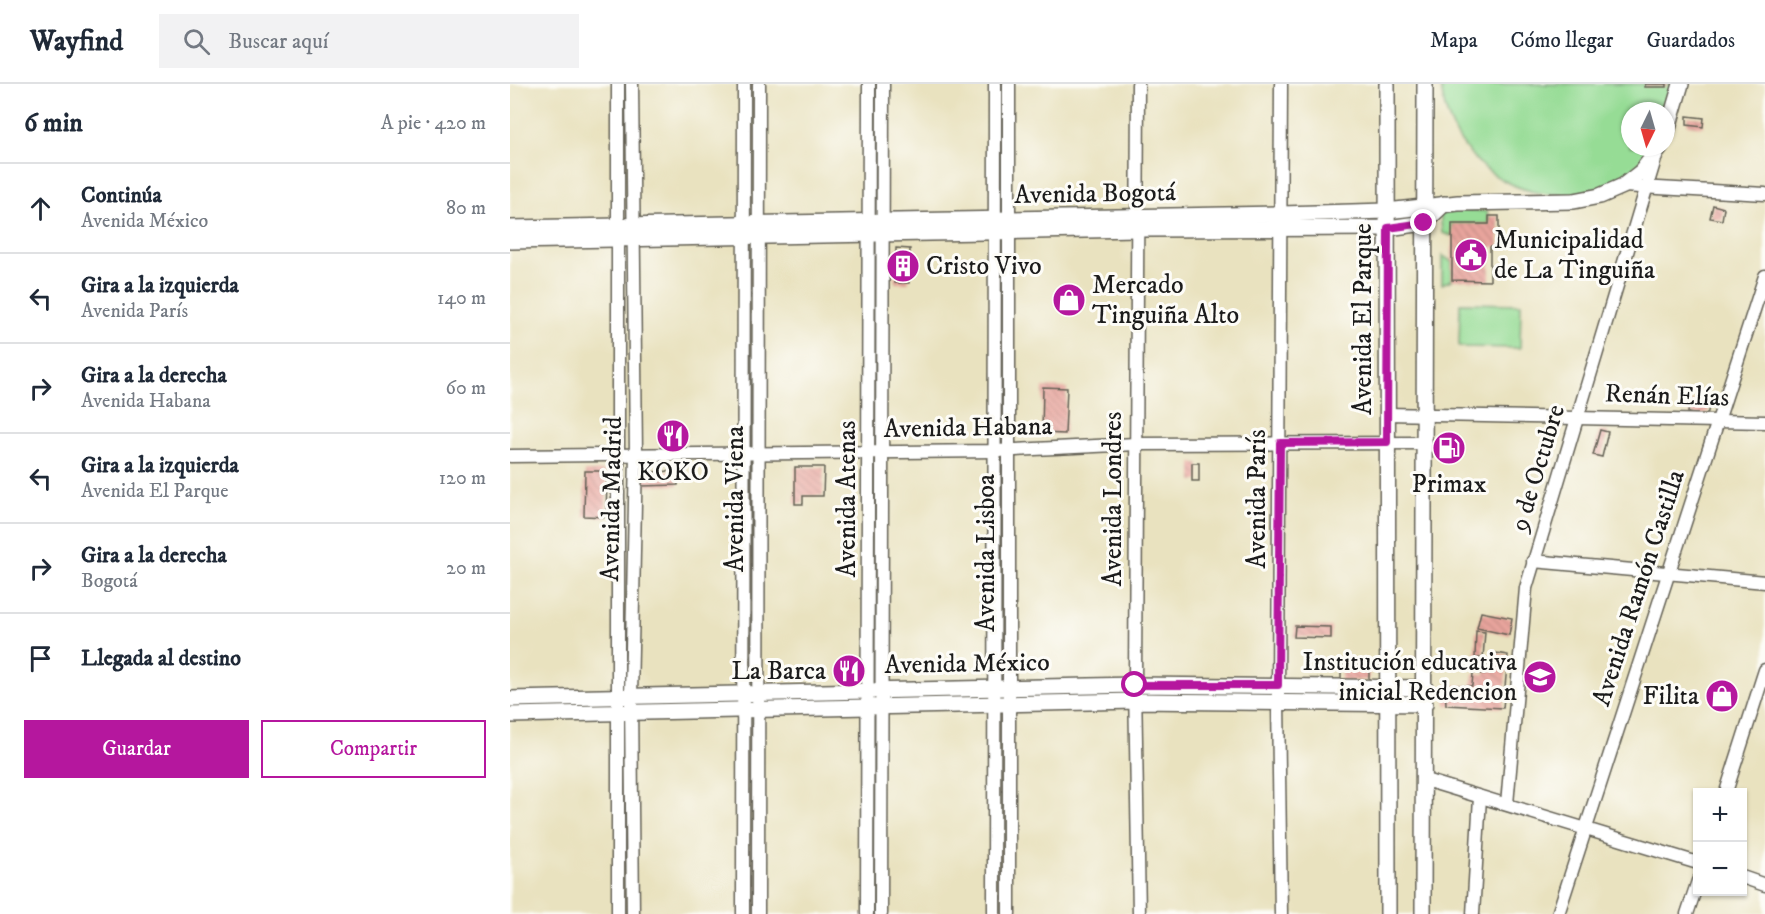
<!DOCTYPE html>
<html lang="es">
<meta charset="utf-8">
<style>
:root{--surface:#fff;--page:#f2f2f3;--text:#1f2937;--muted:#747a83;--line:#e0e1e3;--accent:#b5179e}
body{margin:0;font-family:"IM FELL DW Pica",serif;background:var(--page);color:var(--text)}
.controls{position:absolute;right:18px;bottom:18px;display:grid;overflow:hidden;border-radius:0px;box-shadow:0 2px 4px #0004}
.controls button{width:54px;height:54px;display:grid;place-items:center;padding:0;border:0;border-bottom:2px solid var(--line);background:var(--surface);color:var(--text);font:30px sans-serif}
.compass{position:absolute;left:1111px;top:18px;width:54px;height:54px;border-radius:50%;background:var(--surface);box-shadow:0 2px 4px #0004;rotate:185deg}
.stop{position:absolute;width:18px;height:18px;margin:-14px;border:4px solid #b5179e;border-radius:50%;background:#fff}
.stop.end{background:#b5179e;border-color:#fff;box-shadow:0 2px 6px #0008}
.list{margin:0;padding:0;list-style:none}
h2{display:flex;justify-content:space-between;align-items:center;height:78px;margin:0;padding:0 24px;font-size:26px}
h2 small{font-size:20px;font-weight:400;color:var(--muted)}
.list li{display:grid;grid-template-columns:39px 1fr auto;gap:18px;align-items:center;box-sizing:border-box;height:90px;padding:0 24px;border-top:2px solid var(--line)}
.list b{display:block;font-size:22px;white-space:nowrap}
.list p{margin:0;font-size:20px;white-space:nowrap;color:var(--muted)}
.list em{font-size:20px;font-style:normal;color:var(--muted)}
.actions{display:flex;gap:12px;padding:18px 24px}
.actions a{flex:1;padding:14px 0;border:2px solid var(--accent);border-radius:0px;text-align:center;font-size:21px;color:var(--accent)}
.actions .main{background:var(--accent);color:#fff}
.icon{flex:none;width:33px;height:33px;fill:none;stroke:currentColor;stroke-width:2;stroke-linecap:round;stroke-linejoin:round}
.map{position:relative;flex:none;width:1255px;height:830px;overflow:hidden}
header{display:flex;align-items:center;gap:36px;box-sizing:border-box;height:84px;padding:0 30px;background:var(--surface);border-bottom:2px solid var(--line)}
header strong{font-size:28px}
nav{display:flex;gap:33px;margin-inline-start:auto;font-size:21px}
.search{width:420px;height:54px;background:var(--page);display:flex;align-items:center;gap:15px;box-sizing:border-box;padding:0 21px;border-radius:0px;color:var(--muted);font-size:22px}
main{display:flex}
aside{flex:1;background:var(--surface)}
.map>svg:first-child{display:block}
.green{fill:#96dc95;stroke:#597c58;stroke-width:1.5}
.building{fill:url(#building-back-hatch)}
.lines{fill:none;stroke-linecap:round;stroke-linejoin:round}
.minor-casing{stroke:#646155;stroke-width:15}
.tertiary-casing{stroke:#646155;stroke-width:18}
.minor{stroke:#fff;stroke-width:12}
.tertiary{stroke:#fff;stroke-width:15}
.route{stroke:#b5179e;stroke-width:8}
.labels{text-anchor:middle;dominant-baseline:central;stroke-width:6;stroke-linejoin:round;paint-order:stroke}
.street-label{font-size:26px;fill:#1c1c1c;stroke:#fdfcf7}
.poi-label{font-size:26px;fill:#1c1c1c;stroke:#fdfcf7;text-anchor:start}
</style>
<header>
<strong>Wayfind</strong>
<div class="search"><svg class="icon" aria-label="search" viewBox="0 0 24 24"><circle cx="10" cy="10" r="6"/><path d="M15 15l6 6"/></svg>Buscar aquí</div>
<nav><a>Mapa</a><a>Cómo llegar</a><a>Guardados</a></nav>
</header>
<main>
<aside>
<h2>6 min<small>A pie · 420 m</small></h2>
<ul class="list">
<li><svg class="icon" aria-label="ahead" viewBox="0 0 24 24"><path d="M12 20V5M6 11l6-6 6 6"/></svg><div><b>Continúa</b><p>Avenida México</p></div><em>80 m</em></li>
<li><svg class="icon" aria-label="left" viewBox="0 0 24 24"><path d="M17 20v-9H6M10 6l-5 5 5 5"/></svg><div><b>Gira a la izquierda</b><p>Avenida París</p></div><em>140 m</em></li>
<li><svg class="icon" aria-label="right" viewBox="0 0 24 24"><path d="M7 20v-9h11M14 6l5 5-5 5"/></svg><div><b>Gira a la derecha</b><p>Avenida Habana</p></div><em>60 m</em></li>
<li><svg class="icon" aria-label="left" viewBox="0 0 24 24"><path d="M17 20v-9H6M10 6l-5 5 5 5"/></svg><div><b>Gira a la izquierda</b><p>Avenida El Parque</p></div><em>120 m</em></li>
<li><svg class="icon" aria-label="right" viewBox="0 0 24 24"><path d="M7 20v-9h11M14 6l5 5-5 5"/></svg><div><b>Gira a la derecha</b><p>Bogotá</p></div><em>20 m</em></li>
<li><svg class="icon" aria-label="arrive" viewBox="0 0 24 24"><path d="M6 21V4h12l-3 4 3 4H6"/></svg><div><b>Llegada al destino</b></div></li>
</ul>
<div class="actions"><a class="main">Guardar</a><a>Compartir</a></div>
</aside>
<div class="map">
<svg width="1255" height="830" viewBox="0 0 1255 830">
<defs>
<pattern id="building-back-hatch" width="6" height="6" patternUnits="userSpaceOnUse" patternTransform="scale(1.5)"><rect width="6" height="6" fill="#e8a49c"/><path d="M-1 5l2 2M0 0l6 6M5-1l2 2" fill="none" stroke="#c68d86"/></pattern>
</defs>
<rect width="100%" height="100%" fill="#fdfcf7"/>
<filter id="ink" filterUnits="userSpaceOnUse"><feTurbulence type="fractalNoise" baseFrequency=".0167" numOctaves="2"/><feDisplacementMap in="SourceGraphic" scale="12" xChannelSelector="R" yChannelSelector="G"/><feConvolveMatrix kernelMatrix="1 2 1 2 8 2 1 2 1" color-interpolation-filters="sRGB"/></filter>
<filter id="wash" filterUnits="userSpaceOnUse"><feTurbulence type="fractalNoise" baseFrequency=".008" numOctaves="4" result="noise"/><feDisplacementMap in="SourceGraphic" scale="24" xChannelSelector="R" yChannelSelector="G"/><feGaussianBlur stdDeviation="1.35" result="paint"/><feColorMatrix in="noise" values="0 0 0 0 0 0 0 0 0 0 0 0 0 0 0 0 0 1.4 0 .05"/><feComposite in="paint" operator="in"/></filter>
<g filter="url(#wash)">
<rect width="100%" height="100%" fill="#e9e2bf"/>
<!-- green -->
<g class="green">
<path d="M931 0H1163L1156 27H1120V63H1143C1134 74 1126 85 1114 92 1037 141 938 89 931 0Z"/>
<path d="M930 125 977 127 979 140H942V152L932 149Z"/>
<path d="M932 171 942 178V196L932 200Z"/>
<path d="M950 219 1011 220 1010 264 949 263Z"/>
</g>
<g id="blocks">
<!-- building -->
<g class="building">
<rect x="1135" y="0" width="22" height="3"/>
<path d="M1177 32 1194 34 1193 43 1177 41Z"/>
<path d="M1203 121 1214 124 1212 136 1200 134Z"/>
<path d="M979 132H989V163H980V197L942 196V140H979Z"/>
<path d="M386 164 400 165 399 199H385Z"/>
<path d="M533 303 557 304 555 350 532 349Z"/>
<path d="M1179 317 1199 320 1198 328 1193 332 1178 329Z"/>
<path d="M1090 346 1098 348 1092 373 1083 371Z"/>
<path d="M158 349H167L168 355H158Z"/>
<path d="M935 358H943V370H936Z"/>
<rect x="682" y="379" width="7" height="18"/>
<path d="M285 383H314L313 412H293V420H285Z"/>
<path d="M75 387H93L97 394 96 433 74 432Z"/>
<path d="M168 387V401L130 402V391L135 388Z"/>
<path d="M971 528 1002 534 999 551 967 544Z"/>
<path d="M785 542 821 543V554L784 553Z"/>
<path d="M966 547 975 548 973 574H965Z"/>
<path d="M986 569 998 571 993 624 936 621 935 601 962 602 963 589 975 590V581L984 582Z"/>
<path d="M331 580H347V593L344 596H331Z"/>
<path d="M831 581H859V596L831 598Z"/>
</g>
</g>
</g>
<g filter="url(#ink)">
<use href="#blocks" fill-opacity="0" stroke="#646155" stroke-width="1.5"/>
<g class="lines">
<!-- minor casing -->
<g class="minor-casing">
<g id="minor">
<path d="M122 0 126 370 121 613 123 830"/>
<path d="M499 0V830"/>
<path d="M628 0 625 601 629 830"/>
<path d="M1113 102 1255 110"/>
<path d="M877 330 1255 338"/>
<path d="M0 372 486 367 626 360 916 359"/>
<path d="M1023 477 1255 498"/>
<path d="M915 696 1188 779"/>
<path d="M1216 708 1255 586"/>
<path d="M997 720 1016 504 1146 72"/>
<path d="M1232 793 1255 801"/>
<path d="M108 830V0"/>
<path d="M233 830 234 0"/>
<path d="M248 830 249 0"/>
<path d="M357 830 359 0"/>
<path d="M371 830 373 0"/>
<path d="M484 830 485 0"/>
<path d="M771 830 768 617 771 0"/>
<path d="M963 830 970 713"/>
<path d="M1048 830 1255 192"/>
<path d="M1177 830 1188 797"/>
</g>
</g>
<!-- tertiary casing -->
<g class="tertiary-casing">
<g id="tertiary">
<path d="M877 0 878 830"/>
<path d="M1156 51 1171 0"/>
<path d="M0 144 771 130 877 127 948 119 1064 117 1090 112 1113 102 1131 88 1150 63"/>
<path d="M0 157 627 145 878 144 914 139 934 120"/>
<path d="M0 615 625 601 915 604"/>
<path d="M0 631 626 617 915 620"/>
<path d="M913 830 915 0"/>
</g>
</g>
<!-- minor -->
<use href="#minor" class="minor"/>
<!-- tertiary -->
<use href="#tertiary" class="tertiary"/>
</g>
</g>
<g class="lines" filter="url(#ink)">
<!-- route -->
<path class="route" d="M625 601H768L770 359 877 358 878 144 914 139"/>
</g>
<!-- icons -->
<defs>
<g id="civic-disc" transform="scale(1.725)"><circle r="9.5" fill="#b5179e" stroke="#fdfcf7"/><path d="M-.6-6.5H3V-4.5H.6V-3L4-1V1h2V6H-6V1h2V-1L-.6-3ZM-1.2 2.5V6h2.4V2.5Z" fill="#fff"/></g>
<g id="building-disc" transform="scale(1.725)"><circle r="9.5" fill="#b5179e" stroke="#fdfcf7"/><path d="M-4-6H4V6H1V3H-1V6H-4ZM-2.5-4.3h1.7v1.8h-1.7ZM.8-4.3h1.7v1.8H.8ZM-2.5-1h1.7V.8h-1.7ZM.8-1h1.7V.8H.8Z" fill="#fff"/></g>
<g id="shop-disc" transform="scale(1.725)"><circle r="9.5" fill="#b5179e" stroke="#fdfcf7"/><path d="M-5-2.5h2.3a2.7 3.5 0 0 1 5.4 0H5L5.5 6h-11ZM-1.5-2.5h3a1.5 2.3 0 0 0-3 0Z" fill="#fff"/></g>
<g id="restaurant-disc" transform="scale(1.725)"><circle r="9.5" fill="#b5179e" stroke="#fdfcf7"/><path d="M-5-6h1v4h1v-4h1v4h1v-4h1v5L-1.5 .5V6h-2V.5L-5-1ZM5-6V6H3V1.5H1.5Q1.5-4 5-6Z" fill="#fff"/></g>
<g id="fuel-disc" transform="scale(1.725)"><circle r="9.5" fill="#b5179e" stroke="#fdfcf7"/><path d="M-5.5-6h7V0h2V4h1.3V-2.5L3-4.5l.8-.8L6-3V5H2.5V1h-1V6h-7ZM-4.2-4.7v3.2H.2V-4.7Z" fill="#fff"/></g>
<g id="school-disc" transform="scale(1.725)"><circle r="9.5" fill="#b5179e" stroke="#fdfcf7"/><path d="M0-5L7-2L0 1L-7-2ZM-4 1L0 2.5L4 1V4Q0 6-4 4Z" fill="#fff"/></g>
</defs>
<g fill-rule="evenodd">
<use href="#civic-disc" x="961" y="171"/>
<use href="#building-disc" x="393" y="182"/>
<use href="#shop-disc" x="559" y="216"/>
<use href="#restaurant-disc" x="163" y="352"/>
<use href="#fuel-disc" x="939" y="364"/>
<use href="#restaurant-disc" x="339" y="587"/>
<use href="#school-disc" x="1030" y="593"/>
<use href="#shop-disc" x="1212" y="612"/>
</g>
<g class="labels">
<!-- street labels -->
<g class="street-label">
<text transform="translate(585 110) rotate(-1)">Avenida Bogotá</text>
<text transform="translate(853 235) rotate(-90)">Avenida El Parque</text>
<text transform="translate(1157 312) rotate(2)">Renán Elías</text>
<text transform="translate(458 344) rotate(-1)">Avenida Habana</text>
<text transform="translate(1028 384) rotate(-73)">9 de Octubre</text>
<text transform="translate(102 415) rotate(-89)">Avenida Madrid</text>
<text transform="translate(225 415) rotate(-90)">Avenida Viena</text>
<text transform="translate(337 415) rotate(-90)">Avenida Atenas</text>
<text transform="translate(603 415) rotate(-90)">Avenida Londres</text>
<text transform="translate(747 415) rotate(-90)">Avenida París</text>
<text transform="translate(476 469) rotate(-90)">Avenida Lisboa</text>
<text transform="translate(1129 504) rotate(-72)">Avenida Ramón Castilla</text>
<text transform="translate(457 580) rotate(-1)">Avenida México</text>
</g>
<!-- poi labels -->
<g class="poi-label">
<text x="984" y="156">Municipalidad<tspan x="984" dy="30">de La Tinguiña</tspan></text>
<text x="416" y="182">Cristo Vivo</text>
<text x="582" y="201">Mercado<tspan x="582" dy="30">Tinguiña Alto</tspan></text>
<text x="163" y="388" text-anchor="middle">KOKO</text>
<text x="939" y="400" text-anchor="middle">Primax</text>
<text x="1007" y="578" text-anchor="end">Institución educativa<tspan x="1007" dy="30">inicial Redencion</tspan></text>
<text x="316" y="587" text-anchor="end">La Barca</text>
<text x="1189" y="612" text-anchor="end">Filita</text>
</g>
</g>
</svg>
<div class="controls">
<button>+</button>
<button>−</button>
</div>
<svg class="compass" viewBox="-18 -18 36 36"><path d="M0-13l5 13h-10z" fill="#e53935"/><path d="M0 13l5-13h-10z" fill="#747a83"/></svg>
<div class="stop" style="left:625px;top:601px"></div>
<div class="stop end" style="left:914px;top:139px"></div>
</div>
</main>
